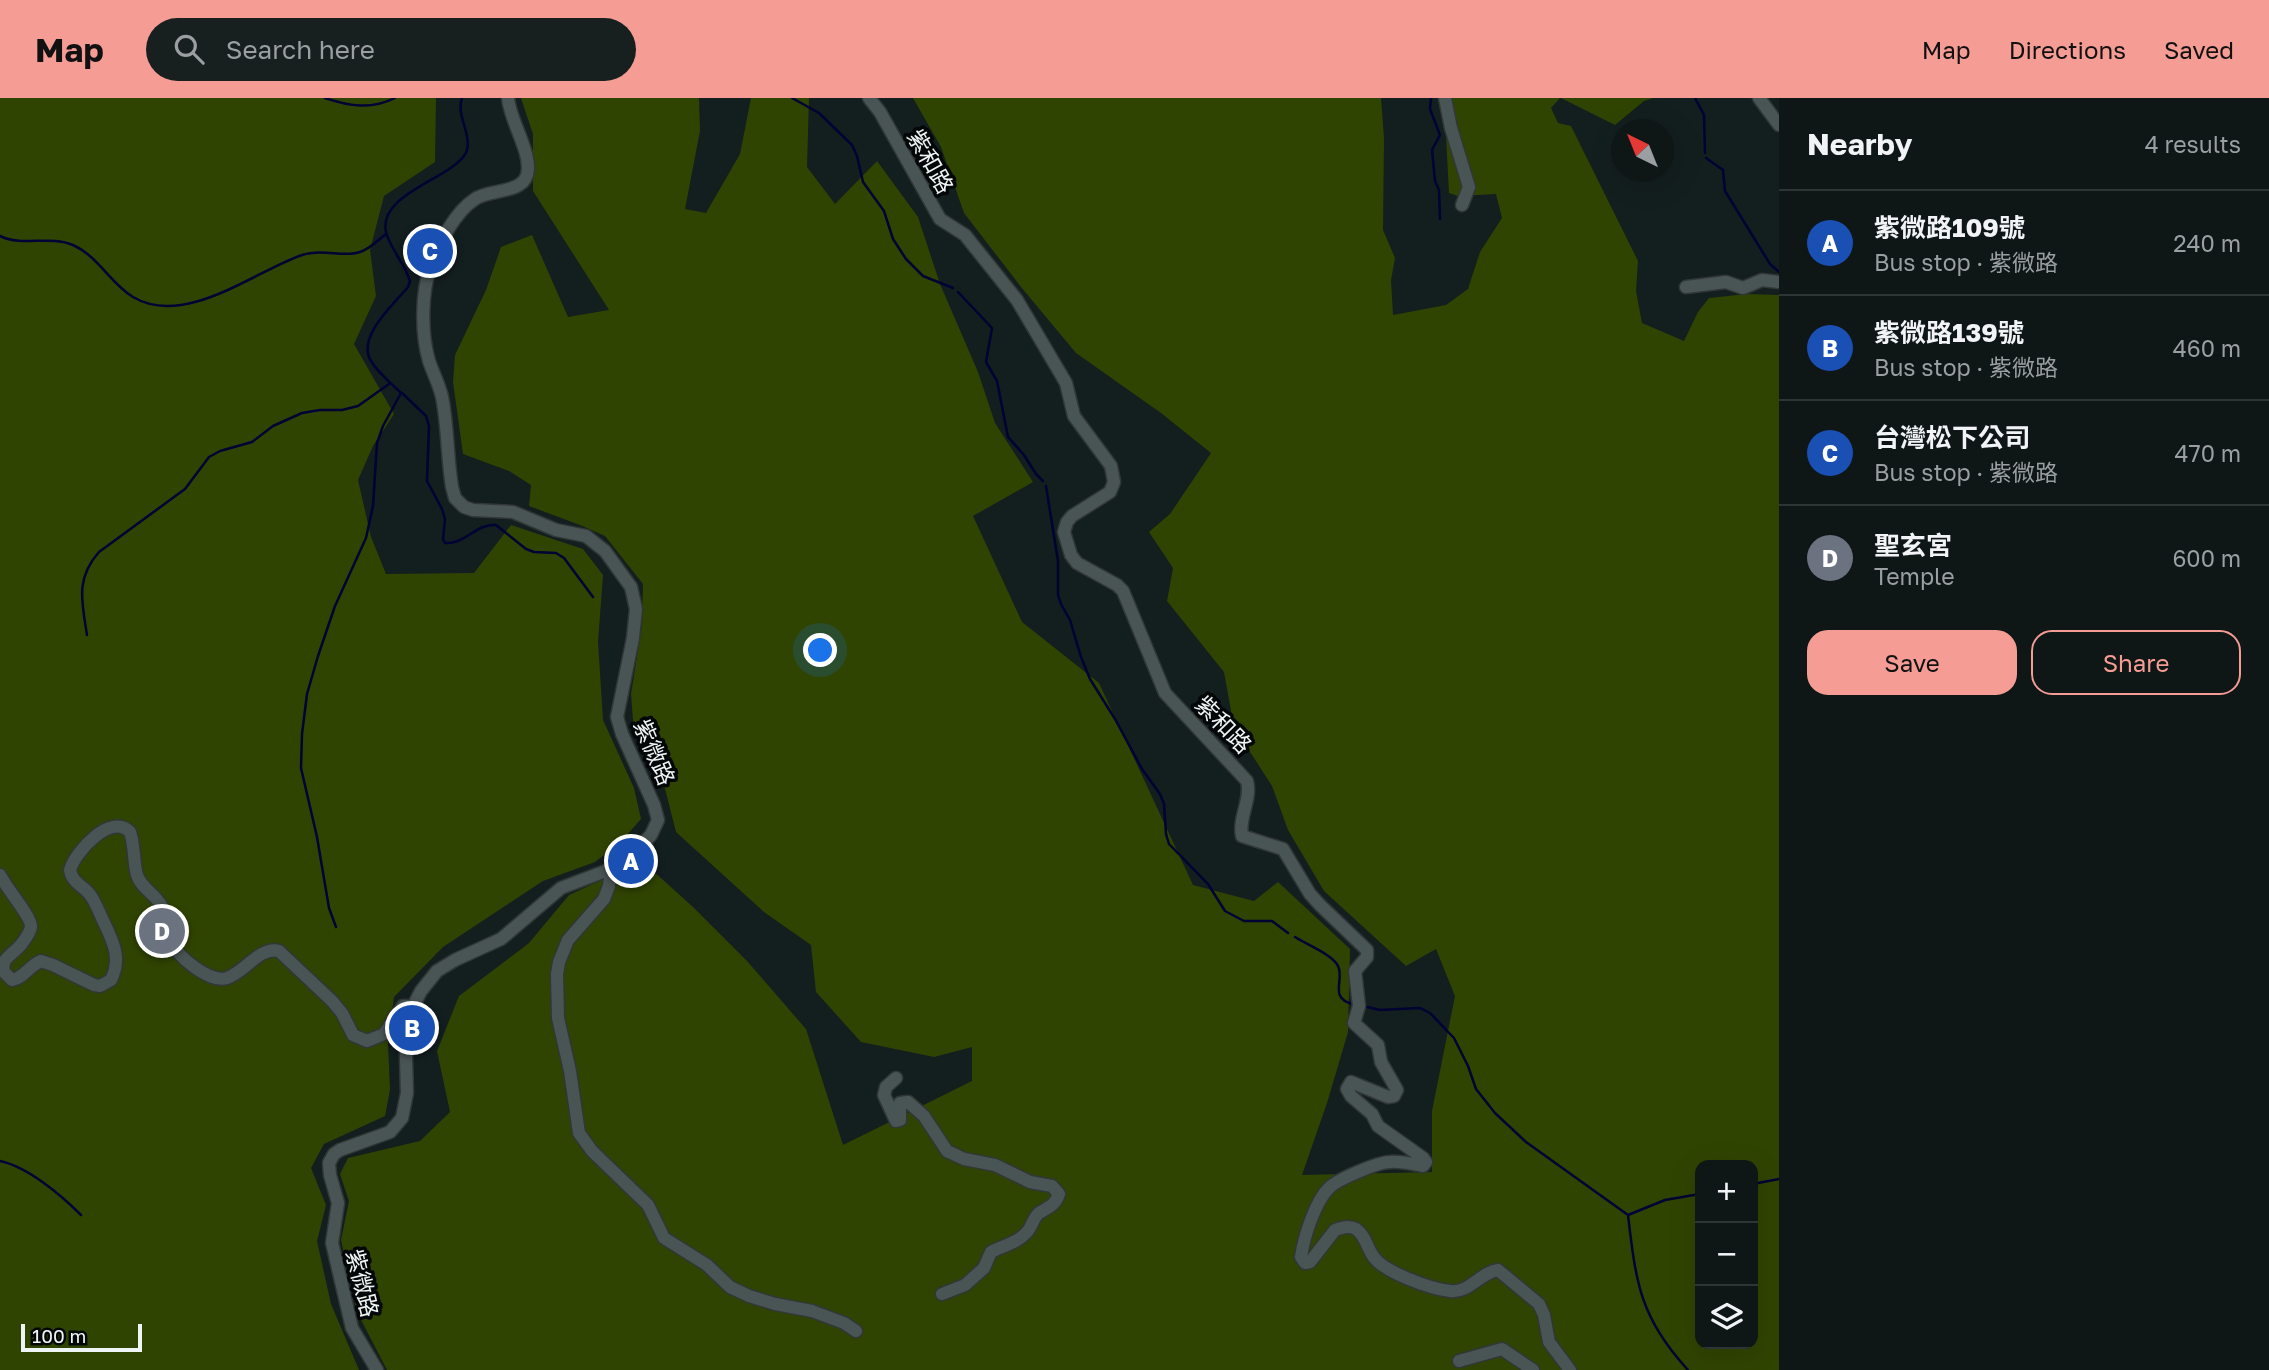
<!DOCTYPE html>
<meta charset="utf-8">
<style>
:root{--surface:#0e1616;--page:#171f1f;--text:#f1f3f6;--muted:#9b9fa1;--line:#2e3535;--accent:#f59c94}
body{margin:0;font-family:"Golos Text","Noto Sans TC",sans-serif;background:var(--page);color:var(--text)}
.controls{position:absolute;right:21px;bottom:21px;display:grid;overflow:hidden;border-radius:14px;box-shadow:0 7px 28px #0002}
.controls button{width:63px;height:63px;display:grid;place-items:center;padding:0;border:0;border-bottom:2px solid var(--line);background:var(--surface);color:var(--text);font:35px sans-serif}
.compass{position:absolute;left:1611px;top:21px;width:63px;height:63px;border-radius:50%;background:var(--surface);box-shadow:0 7px 28px #0002;rotate:317deg}
.scale{position:absolute;left:21px;bottom:18px;width:121px;box-sizing:border-box;padding-left:7px;border:4px solid #eef5f4;border-top:0;font-size:19px;line-height:24px;white-space:nowrap;color:#eef5f4;-webkit-text-stroke:5px #040707;paint-order:stroke}
.you{position:absolute;left:821px;top:553px;width:24px;height:24px;margin:-18px;border:5px solid #fff;border-radius:50%;background:#1a73e8;box-shadow:0 0 0 10px #1a73e833}
.badge{display:grid;place-items:center;width:46px;height:46px;border-radius:50%;background:var(--accent);color:#fff;font-size:23px;font-weight:700}
.pin{position:absolute;translate:-50% -50%;border:4px solid #fff;box-shadow:0 2px 7px #0006}
.list{margin:0;padding:0;list-style:none}
h2{display:flex;justify-content:space-between;align-items:center;height:91px;margin:0;padding:0 28px;font-size:30px}
h2 small{font-size:23px;font-weight:400;color:var(--muted)}
.list li{display:grid;grid-template-columns:46px 1fr auto;gap:21px;align-items:center;box-sizing:border-box;height:105px;padding:0 28px;border-top:2px solid var(--line)}
.list b{display:block;font-size:26px;white-space:nowrap}
.list p{margin:0;font-size:23px;white-space:nowrap;color:var(--muted)}
.list em{font-size:23px;font-style:normal;color:var(--muted)}
.actions{display:flex;gap:14px;padding:21px 28px}
.actions a{flex:1;padding:16px 0;border:2px solid var(--accent);border-radius:21px;text-align:center;font-size:24px;color:var(--accent)}
.actions .main{background:var(--accent);color:#111}
.icon{flex:none;width:38px;height:38px;fill:none;stroke:currentColor;stroke-width:2;stroke-linecap:round;stroke-linejoin:round}
.map{position:relative;flex:none;width:1779px;height:1272px;overflow:hidden}
header{display:flex;align-items:center;gap:42px;box-sizing:border-box;height:98px;padding:0 35px;background:var(--accent);color:#111}
header strong{font-size:33px}
nav{display:flex;gap:38px;margin-inline-start:auto;font-size:24px}
.search{width:490px;height:63px;background:var(--page);display:flex;align-items:center;gap:18px;box-sizing:border-box;padding:0 24px;border-radius:38px;color:var(--muted);font-size:26px}
main{display:flex}
aside{flex:1;background:var(--surface)}
.map>svg:first-child{display:block}
.green{fill:#304402;fill-rule:evenodd}
.lines{fill:none;stroke-linecap:round;stroke-linejoin:round}
.stream{stroke:#000333;stroke-width:2.5}
.minor-casing{stroke:#313737;stroke-width:15}
.minor{stroke:#495554;stroke-width:12}
.labels{text-anchor:middle;dominant-baseline:central;stroke-width:7;stroke-linejoin:round;paint-order:stroke}
.street-label{font-size:23px;fill:#eef5f4;stroke:#040707}
</style>
<header>
<strong>Map</strong>
<div class="search"><svg class="icon" aria-label="search" viewBox="0 0 24 24"><circle cx="10" cy="10" r="6"/><path d="M15 15l6 6"/></svg>Search here</div>
<nav><a>Map</a><a>Directions</a><a>Saved</a></nav>
</header>
<main>
<div class="map">
<svg width="1779" height="1272" viewBox="0 0 1779 1272">
<rect width="100%" height="100%" fill="#131e1e"/>
<!-- green -->
<g class="green">
<path d="M0 0H436L435 64 384 98 370 152 376 198 354 246 394 316 373 348 358 382 371 439 386 476 474 475 511 427 583 451 603 477 598 544 603 622 634 690 641 721 621 744 595 764 543 783 443 849 394 899 388 945 390 992 385 1018 324 1046 311 1070 326 1107 317 1143 331 1206 359 1272H0Z"/>
<path d="M521 0H699L700 33 685 111 706 115 740 56 751 0H809L807 69 835 106 877 63 918 119 940 186 978 274 995 325 1033 384 973 418 1022 524 1099 585 1193 787 1254 803 1278 784 1350 851 1348 934 1327 1005 1302 1077 1432 1074V1013L1455 898 1436 851 1406 868 1324 793 1288 732 1272 688 1234 629 1224 574 1167 503 1173 470 1149 434 1170 416 1211 355 1161 315 1076 255 1021 189 964 115 941 49 913 0H1381L1384 40 1383 132 1395 160 1391 182 1393 217 1446 207 1468 191 1480 154 1502 120 1496 96 1458 98 1449 95 1444 0H1560L1551 10 1558 25 1571 28 1638 163 1636 193 1642 225 1684 243 1698 214 1709 200 1747 196 1779 197V1272H387L357 1214 341 1142 349 1103 340 1076 348 1060 420 1043 450 1014 437 953 459 898 529 845 569 797 642 763 693 809 747 863 806 931 843 1047 972 983V949L934 959 861 944 816 894 811 847 764 814 676 734 663 683 634 635 631 596 642 527 643 486 605 438 580 427 529 408 531 387 509 373 463 356 453 284 455 257 486 192 501 149 532 137 568 219 609 212 533 93V36ZM1700 1067H1753V1246H1700Z"/>
<path d="M1561 0H1653L1644 3 1615 27Z"/>
</g>
<g class="lines">
<!-- stream -->
<g class="stream">
<path d="M325 0C349 8 371 12 395 0"/>
<path d="M792 0 819 15 852 47 857 58 863 84 884 113 893 141 906 161 923 178 953 190"/>
<path d="M1431 0 1430 11 1440 37 1432 52 1435 83 1439 92 1440 121"/>
<path d="M1695 0 1704 17 1705 55"/>
<path d="M1706 60 1723 72 1725 93 1770 166 1779 174"/>
<path d="M0 138C23 149 50 137 73 147 99 159 110 185 133 199 185 230 255 173 302 157 323 150 344 160 360 154 370 151 378 142 386 136"/>
<path d="M958 194 992 230 986 264 997 283 1008 339 1024 357 1036 376 1043 383"/>
<path d="M402 295 426 318 429 328 427 383 442 411 445 421 443 441 445 445C464 447 477 425 496 427L526 451 534 454 556 455 564 460 593 499"/>
<path d="M1046 388 1058 463V497L1061 506 1070 522 1081 559 1090 581 1115 621 1142 671 1160 696 1164 706 1166 736 1169 746 1208 786 1225 813 1244 823H1272L1288 835"/>
<path d="M87 537C82 504 75 481 99 454L185 391 209 359 220 353 252 344 273 328 302 315 320 312H342L358 308 389 286"/>
<path d="M336 829 329 810 317 739 301 670 302 636 307 596 318 558 335 508 366 440 373 408 377 345 383 328 401 295C391 285 378 275 371 263 356 239 394 206 408 189L410 183C405 165 390 151 386 134 378 97 446 82 464 58 476 41 455 19 462 0"/>
<path d="M1295 839C1306 846 1333 857 1338 868 1345 882 1328 900 1353 906"/>
<path d="M1363 908 1380 912 1420 910 1430 915 1454 940 1468 968 1476 991 1495 1015 1526 1044 1628 1117C1636 1185 1640 1220 1688 1272"/>
<path d="M0 1063C28 1069 61 1097 81 1117"/>
<path d="M1753 1086 1779 1081"/>
<path d="M1628 1117 1665 1102 1700 1096"/>
</g>
<!-- minor casing -->
<g class="minor-casing">
<g id="minor">
<path d="M869 0 880 14 940 121 965 137 1017 202 1066 285 1074 318 1111 368 1114 384 1110 394 1072 418 1067 424 1064 434 1071 457 1077 465 1117 487 1123 493 1165 595 1247 683C1252 701 1238 720 1242 738L1283 751 1310 796 1320 807 1367 852V859L1355 873 1359 908 1354 925 1378 947 1381 964 1397 992 1394 998 1388 999 1351 984 1347 991 1351 998 1372 1016 1378 1028 1423 1060 1426 1064 1423 1068C1412 1066 1401 1063 1390 1064 1378 1064 1339 1081 1330 1089 1315 1103 1304 1139 1301 1159L1305 1165 1310 1164 1335 1132C1342 1129 1349 1127 1356 1131 1365 1137 1367 1149 1373 1158 1383 1174 1431 1191 1450 1193 1468 1196 1481 1174 1498 1172L1539 1206 1544 1217 1549 1244 1570 1272"/>
<path d="M1445 0 1451 30 1469 89 1462 107"/>
<path d="M1759 0 1779 27"/>
<path d="M1686 189 1726 184 1743 190 1762 182 1779 184"/>
<path d="M611 771 609 788 604 801 568 842 559 864 557 876 558 920 570 973 579 1035 592 1053 648 1107 664 1140 707 1167 730 1189 749 1198 775 1206 812 1213 844 1225 856 1233"/>
<path d="M0 777C6 790 32 819 31 829 30 834 26 840 23 844 18 852 9 856 4 864L3 873 12 882C24 880 30 867 41 863L53 867 94 887 100 888 111 882C123 858 111 840 101 818 98 811 95 804 91 798 84 788 72 785 70 772 75 754 111 714 130 734 135 748 133 763 137 777 141 790 154 795 161 807 167 818 166 832 171 843 178 860 210 885 227 880 245 874 260 848 279 853L332 903 342 915 353 937 367 943 384 936 403 908H412"/>
<path d="M896 980 886 989 884 997 896 1023 900 1022V1005L908 1004 924 1018 947 1053 964 1061 995 1067 1030 1084 1052 1088 1059 1096C1055 1108 1048 1109 1039 1115 1033 1120 1032 1129 1027 1134 1016 1146 1004 1147 991 1154L984 1170 965 1187 942 1196"/>
<path d="M1459 1263 1502 1251 1533 1272"/>
<path d="M377 1272 352 1230 332 1145 338 1105 330 1077 329 1065 334 1056 340 1052 390 1034 402 1020 407 995 405 924 421 893 437 873 455 862 501 841 561 790 611 771 625 764 651 737 658 722 654 707 622 636 617 619 633 540 636 511 631 489 605 453 586 438 556 432 513 414 473 412 464 409 455 400 452 389C447 359 448 328 442 299 439 286 433 275 429 263 421 235 421 195 431 167 439 145 455 114 475 101 489 91 521 96 527 77 533 56 510 24 508 0"/>
</g>
</g>
<!-- minor -->
<use href="#minor" class="minor"/>
</g>
<g class="labels">
<!-- street labels -->
<g class="street-label">
<text transform="translate(931 63) rotate(61)">紫和路</text>
<text transform="translate(1224 626) rotate(46)">紫和路</text>
<text transform="translate(655 654) rotate(67)">紫微路</text>
<text transform="translate(363 1185) rotate(76)">紫微路</text>
</g>
</g>
</svg>
<div class="controls">
<button>+</button>
<button>−</button>
<button><svg class="icon" aria-label="layers" viewBox="0 0 24 24"><path d="M12 4l9 5-9 5-9-5zM3 14l9 5 9-5"/></svg></button>
</div>
<svg class="compass" viewBox="-18 -18 36 36"><path d="M0-13l5 13h-10z" fill="#e53935"/><path d="M0 13l5-13h-10z" fill="#9b9fa1"/></svg>
<div class="scale">100 m</div>
<div class="you"></div>
<div class="pin badge" style="left:631px;top:763px;background:#1a4fb4">A</div>
<div class="pin badge" style="left:412px;top:930px;background:#1a4fb4">B</div>
<div class="pin badge" style="left:430px;top:153px;background:#1a4fb4">C</div>
<div class="pin badge" style="left:162px;top:833px;background:#6b7280">D</div>
</div>
<aside>
<h2>Nearby<small>4 results</small></h2>
<ul class="list">
<li><span class="badge" style="background:#1a4fb4">A</span><div><b>紫微路109號</b><p>Bus stop · 紫微路</p></div><em>240 m</em></li>
<li><span class="badge" style="background:#1a4fb4">B</span><div><b>紫微路139號</b><p>Bus stop · 紫微路</p></div><em>460 m</em></li>
<li><span class="badge" style="background:#1a4fb4">C</span><div><b>台灣松下公司</b><p>Bus stop · 紫微路</p></div><em>470 m</em></li>
<li><span class="badge" style="background:#6b7280">D</span><div><b>聖玄宮</b><p>Temple</p></div><em>600 m</em></li>
</ul>
<div class="actions"><a class="main">Save</a><a>Share</a></div>
</aside>
</main>
